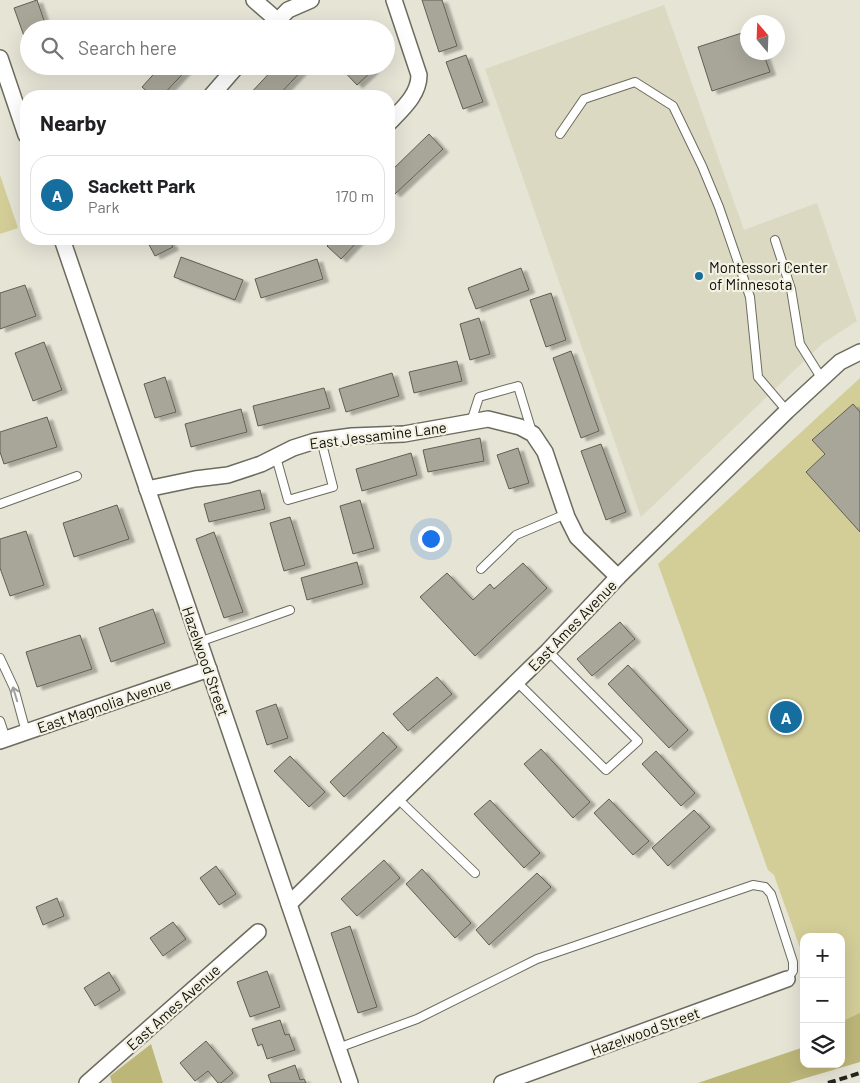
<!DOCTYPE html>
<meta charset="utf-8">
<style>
:root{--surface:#fff;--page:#f2f2f2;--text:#202124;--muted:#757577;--line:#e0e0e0;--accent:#166e9e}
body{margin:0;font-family:Barlow,sans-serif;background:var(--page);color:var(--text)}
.controls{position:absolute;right:15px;bottom:15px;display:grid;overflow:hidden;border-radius:10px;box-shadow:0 5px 20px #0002}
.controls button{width:45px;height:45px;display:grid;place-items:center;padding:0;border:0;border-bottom:1px solid var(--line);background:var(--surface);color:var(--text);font:25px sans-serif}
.compass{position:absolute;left:740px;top:15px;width:45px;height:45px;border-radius:50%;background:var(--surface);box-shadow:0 5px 20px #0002;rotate:341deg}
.you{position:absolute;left:430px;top:538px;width:18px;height:18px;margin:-12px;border:4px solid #fff;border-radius:50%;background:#1a73e8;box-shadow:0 0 0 8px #1a73e833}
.badge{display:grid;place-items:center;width:32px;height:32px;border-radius:50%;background:var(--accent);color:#fff;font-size:16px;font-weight:700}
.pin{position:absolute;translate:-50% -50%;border:2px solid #fff;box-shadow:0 1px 5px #0006}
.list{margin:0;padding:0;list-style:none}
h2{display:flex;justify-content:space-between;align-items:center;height:65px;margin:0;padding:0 20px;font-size:21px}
h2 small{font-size:16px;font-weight:400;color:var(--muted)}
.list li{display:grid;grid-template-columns:32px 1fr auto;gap:15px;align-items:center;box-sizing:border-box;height:80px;margin:0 10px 10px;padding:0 10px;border:1px solid var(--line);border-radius:20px}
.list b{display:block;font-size:19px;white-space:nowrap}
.list p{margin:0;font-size:16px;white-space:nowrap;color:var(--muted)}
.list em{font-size:16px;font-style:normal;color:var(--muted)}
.icon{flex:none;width:28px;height:28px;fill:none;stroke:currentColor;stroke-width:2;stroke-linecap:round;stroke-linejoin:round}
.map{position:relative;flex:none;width:860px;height:1083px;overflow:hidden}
.search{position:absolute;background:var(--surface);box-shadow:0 5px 20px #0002;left:20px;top:20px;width:375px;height:55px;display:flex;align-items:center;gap:12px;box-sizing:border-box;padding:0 18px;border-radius:28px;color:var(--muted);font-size:19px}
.panel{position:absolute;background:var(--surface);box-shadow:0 5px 20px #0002;left:20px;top:90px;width:375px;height:155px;border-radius:20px}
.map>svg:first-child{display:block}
.built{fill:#dbd9c2}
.green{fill:#d3cd98}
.forest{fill:#bdb679}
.building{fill:#a8a698;stroke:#605f52;filter:url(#shadow)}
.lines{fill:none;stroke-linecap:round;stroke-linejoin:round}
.service-casing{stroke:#6c6b5e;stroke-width:10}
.minor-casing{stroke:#6c6b5e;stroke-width:18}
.service{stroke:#fff;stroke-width:8}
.minor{stroke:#fff;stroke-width:15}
.rail{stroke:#24241e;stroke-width:4;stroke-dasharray:8 4;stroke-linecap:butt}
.oneway{stroke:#9f9f9d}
.poi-dot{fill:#166e9e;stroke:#f3f1e2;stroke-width:2}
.labels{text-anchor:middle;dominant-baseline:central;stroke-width:4.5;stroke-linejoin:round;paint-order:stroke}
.poi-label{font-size:15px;fill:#0e0e09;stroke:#f3f1e2;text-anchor:start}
.street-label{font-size:15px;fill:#0e0e09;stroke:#f3f1e2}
</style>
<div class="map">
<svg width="860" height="1083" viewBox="0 0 860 1083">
<defs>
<filter id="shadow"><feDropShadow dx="5.5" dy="3" stdDeviation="1" flood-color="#0004"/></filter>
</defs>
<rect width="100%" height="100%" fill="#e5e4d5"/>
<!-- built -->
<path class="built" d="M664 5 744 230 817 203 857 321 823 343 641 517 485 69Z"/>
<!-- green -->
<g class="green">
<path d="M0 175 18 228 0 234Z"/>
<path d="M860 378V1039L841 1046V937H804V959L774 875 768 870 658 564Z"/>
</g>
<!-- forest -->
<g class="forest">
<path d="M860 1013V1062L789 1083H698L804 1047V1064H841V1022Z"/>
<path d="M151 1044 163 1083H112L110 1076Z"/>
</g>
<!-- building -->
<g class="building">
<path d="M37 0 47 29H29V50L14 8Z"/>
<path d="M422 0H442L457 46 439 52Z"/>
<path d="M748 31V52H763L770 72 712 91 698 47Z"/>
<path d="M466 55 483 102 463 109 446 62Z"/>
<path d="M161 66H190L162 96H152L142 87Z"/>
<path d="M276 66H306L278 96H248Z"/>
<path d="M339 66H370L373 70 357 85Z"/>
<path d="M351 90 358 96H345Z"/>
<path d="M429 134 443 149 395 194 389 187V173Z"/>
<path d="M146 239H168L173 247 155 256Z"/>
<path d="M333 239H360L341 259 327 246Z"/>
<path d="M181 257 243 280 235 300 174 277Z"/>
<path d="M317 259 323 279 261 298 255 279Z"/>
<path d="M521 268 529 290 476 309 468 288Z"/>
<path d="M25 285 36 316 0 329V293Z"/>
<path d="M551 293 566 340 546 347 530 300Z"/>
<path d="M479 318 490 354 470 360 460 324Z"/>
<path d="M44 342 62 390 33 401 15 353Z"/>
<path d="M571 351 599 431 581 438 553 358Z"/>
<path d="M457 361 462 381 414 393 409 372Z"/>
<path d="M392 373 399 396 346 412 339 389Z"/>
<path d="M165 377 176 412 155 418 144 384Z"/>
<path d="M324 388 330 408 258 426 253 406Z"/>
<path d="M853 404 860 412V532L806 472 825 454 812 440Z"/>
<path d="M241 409 247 432 191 447 185 424Z"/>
<path d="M47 417 57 447 4 464 0 452V432Z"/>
<path d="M480 438 484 461 428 472 423 450Z"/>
<path d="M601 444 626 512 606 520 581 451Z"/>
<path d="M518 448 529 483 509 489 497 455Z"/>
<path d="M411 453 417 475 362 491 356 469Z"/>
<path d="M260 490 265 509 209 522 204 504Z"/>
<path d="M360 500 374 548 353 554 340 506Z"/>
<path d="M117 505 129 539 74 557 63 523Z"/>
<path d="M290 517 305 565 284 571 270 523Z"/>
<path d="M26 531 44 585 10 596 0 568V539Z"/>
<path d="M214 532 243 612 224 618 196 539Z"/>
<path d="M357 562 363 584 307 600 301 578Z"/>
<path d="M523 563 547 588 475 656 420 597 447 573 473 600 490 584 494 589Z"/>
<path d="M153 609 165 643 111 662 99 628Z"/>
<path d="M620 622 635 639 592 676 577 659Z"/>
<path d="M80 635 92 669 37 687 26 652Z"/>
<path d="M628 665 688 730 669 748 608 684Z"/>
<path d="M437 677 452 694 408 731 393 714Z"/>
<path d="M276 704 288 738 267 745 256 711Z"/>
<path d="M383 732 397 747 344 797 330 782Z"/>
<path d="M541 749 590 802 573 818 524 764Z"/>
<path d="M656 751 695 793 681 806 642 764Z"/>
<path d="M290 756 325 792 309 807 274 771Z"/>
<path d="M609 799 649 841 633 855 594 813Z"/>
<path d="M490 800 540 853 524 868 474 814Z"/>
<path d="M694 810 710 827 668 866 652 848Z"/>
<path d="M384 860 400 878 357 916 341 899Z"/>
<path d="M216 866 236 894 219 905 200 878Z"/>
<path d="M422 869 471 923 455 938 406 884Z"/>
<path d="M537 873 551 887 489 945 476 930Z"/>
<path d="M57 898 64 916 43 925 36 907Z"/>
<path d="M173 922 186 939 163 956 150 938Z"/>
<path d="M350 926 377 1007 358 1013 331 933Z"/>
<path d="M267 971 280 1007 250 1017 237 982Z"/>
<path d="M109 972 120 990 95 1006 84 988Z"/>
<path d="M280 1020 285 1035 289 1034 295 1050 267 1059 262 1044 258 1046 252 1029Z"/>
<path d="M206 1041 233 1073 221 1083H218L208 1071 195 1081 180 1063Z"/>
<path d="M295 1065 300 1080 304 1079 306 1083H271L268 1075Z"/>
</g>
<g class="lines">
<!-- service casing -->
<g class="service-casing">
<g id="service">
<path d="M560 134 584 99 635 82 673 106 702 166 719 207 750 297 758 377 787 411"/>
<path d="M775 240 791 289 800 344 822 379"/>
<path d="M471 422 479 397 518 386 532 432"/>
<path d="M276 457 288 500 333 487 321 440"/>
<path d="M0 504 77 476"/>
<path d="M481 569 516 535 566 514"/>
<path d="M199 642 290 610"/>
<path d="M0 658 14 688 26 732"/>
<path d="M516 681 606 770 638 741 548 651"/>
<path d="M0 721 6 739"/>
<path d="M397 798 475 873"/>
<path d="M338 1048 417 1019 537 959 753 885 765 887 771 894 793 962V971L787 979"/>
</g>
</g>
<!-- minor casing -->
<g class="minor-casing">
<g id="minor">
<path d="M254 0 277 20"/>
<path d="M270 29 288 10 311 0"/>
<path d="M0 58 26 135"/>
<path d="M211 96 237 66"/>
<path d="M389 123C402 109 419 95 419 75L394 0"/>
<path d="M62 239 350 1083"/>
<path d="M147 489 195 479 228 475 261 464 293 448 315 441 352 436 404 434 488 419 520 427 533 434 545 452 567 517 577 537 618 577"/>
<path d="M0 741 209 669"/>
<path d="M289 904 548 651 618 577 787 411 840 362 860 352"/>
<path d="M87 1083 258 932"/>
<path d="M502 1083 787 979"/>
</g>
</g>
<!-- service -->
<use href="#service" class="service"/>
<!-- minor -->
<use href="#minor" class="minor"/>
<!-- rail -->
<path class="rail" d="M828 1083 860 1073"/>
</g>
<!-- one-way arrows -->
<defs><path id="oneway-shaft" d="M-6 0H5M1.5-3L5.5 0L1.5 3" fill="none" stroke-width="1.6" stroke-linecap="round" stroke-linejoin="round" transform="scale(1.25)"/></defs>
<use class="oneway" href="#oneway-shaft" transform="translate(15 694) rotate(-107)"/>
<!-- markers -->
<circle class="poi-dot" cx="699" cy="276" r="5"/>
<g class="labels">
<!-- poi labels -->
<g class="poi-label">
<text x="709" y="267">Montessori Center<tspan x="709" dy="17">of Minnesota</tspan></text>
</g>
<!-- street labels -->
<g class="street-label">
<text transform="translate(378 435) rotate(-7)">East Jessamine Lane</text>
<text transform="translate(572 625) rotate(-46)">East Ames Avenue</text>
<text transform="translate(206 661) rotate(71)">Hazelwood Street</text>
<text transform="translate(104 705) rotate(-19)">East Magnolia Avenue</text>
<text transform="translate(173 1007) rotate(-42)">East Ames Avenue</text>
<text transform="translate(645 1031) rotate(-20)">Hazelwood Street</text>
</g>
</g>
</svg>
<div class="controls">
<button>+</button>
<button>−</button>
<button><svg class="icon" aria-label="layers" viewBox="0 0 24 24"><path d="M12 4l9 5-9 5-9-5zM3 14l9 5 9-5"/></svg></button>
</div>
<svg class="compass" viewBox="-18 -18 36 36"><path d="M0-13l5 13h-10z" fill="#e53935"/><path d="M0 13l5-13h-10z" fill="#757577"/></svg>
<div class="you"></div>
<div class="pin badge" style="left:786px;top:717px">A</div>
<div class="search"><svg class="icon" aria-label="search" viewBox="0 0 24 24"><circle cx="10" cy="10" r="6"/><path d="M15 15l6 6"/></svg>Search here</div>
<section class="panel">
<h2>Nearby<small></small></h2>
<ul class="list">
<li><span class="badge">A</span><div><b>Sackett Park</b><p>Park</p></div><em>170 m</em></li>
</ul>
</section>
</div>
